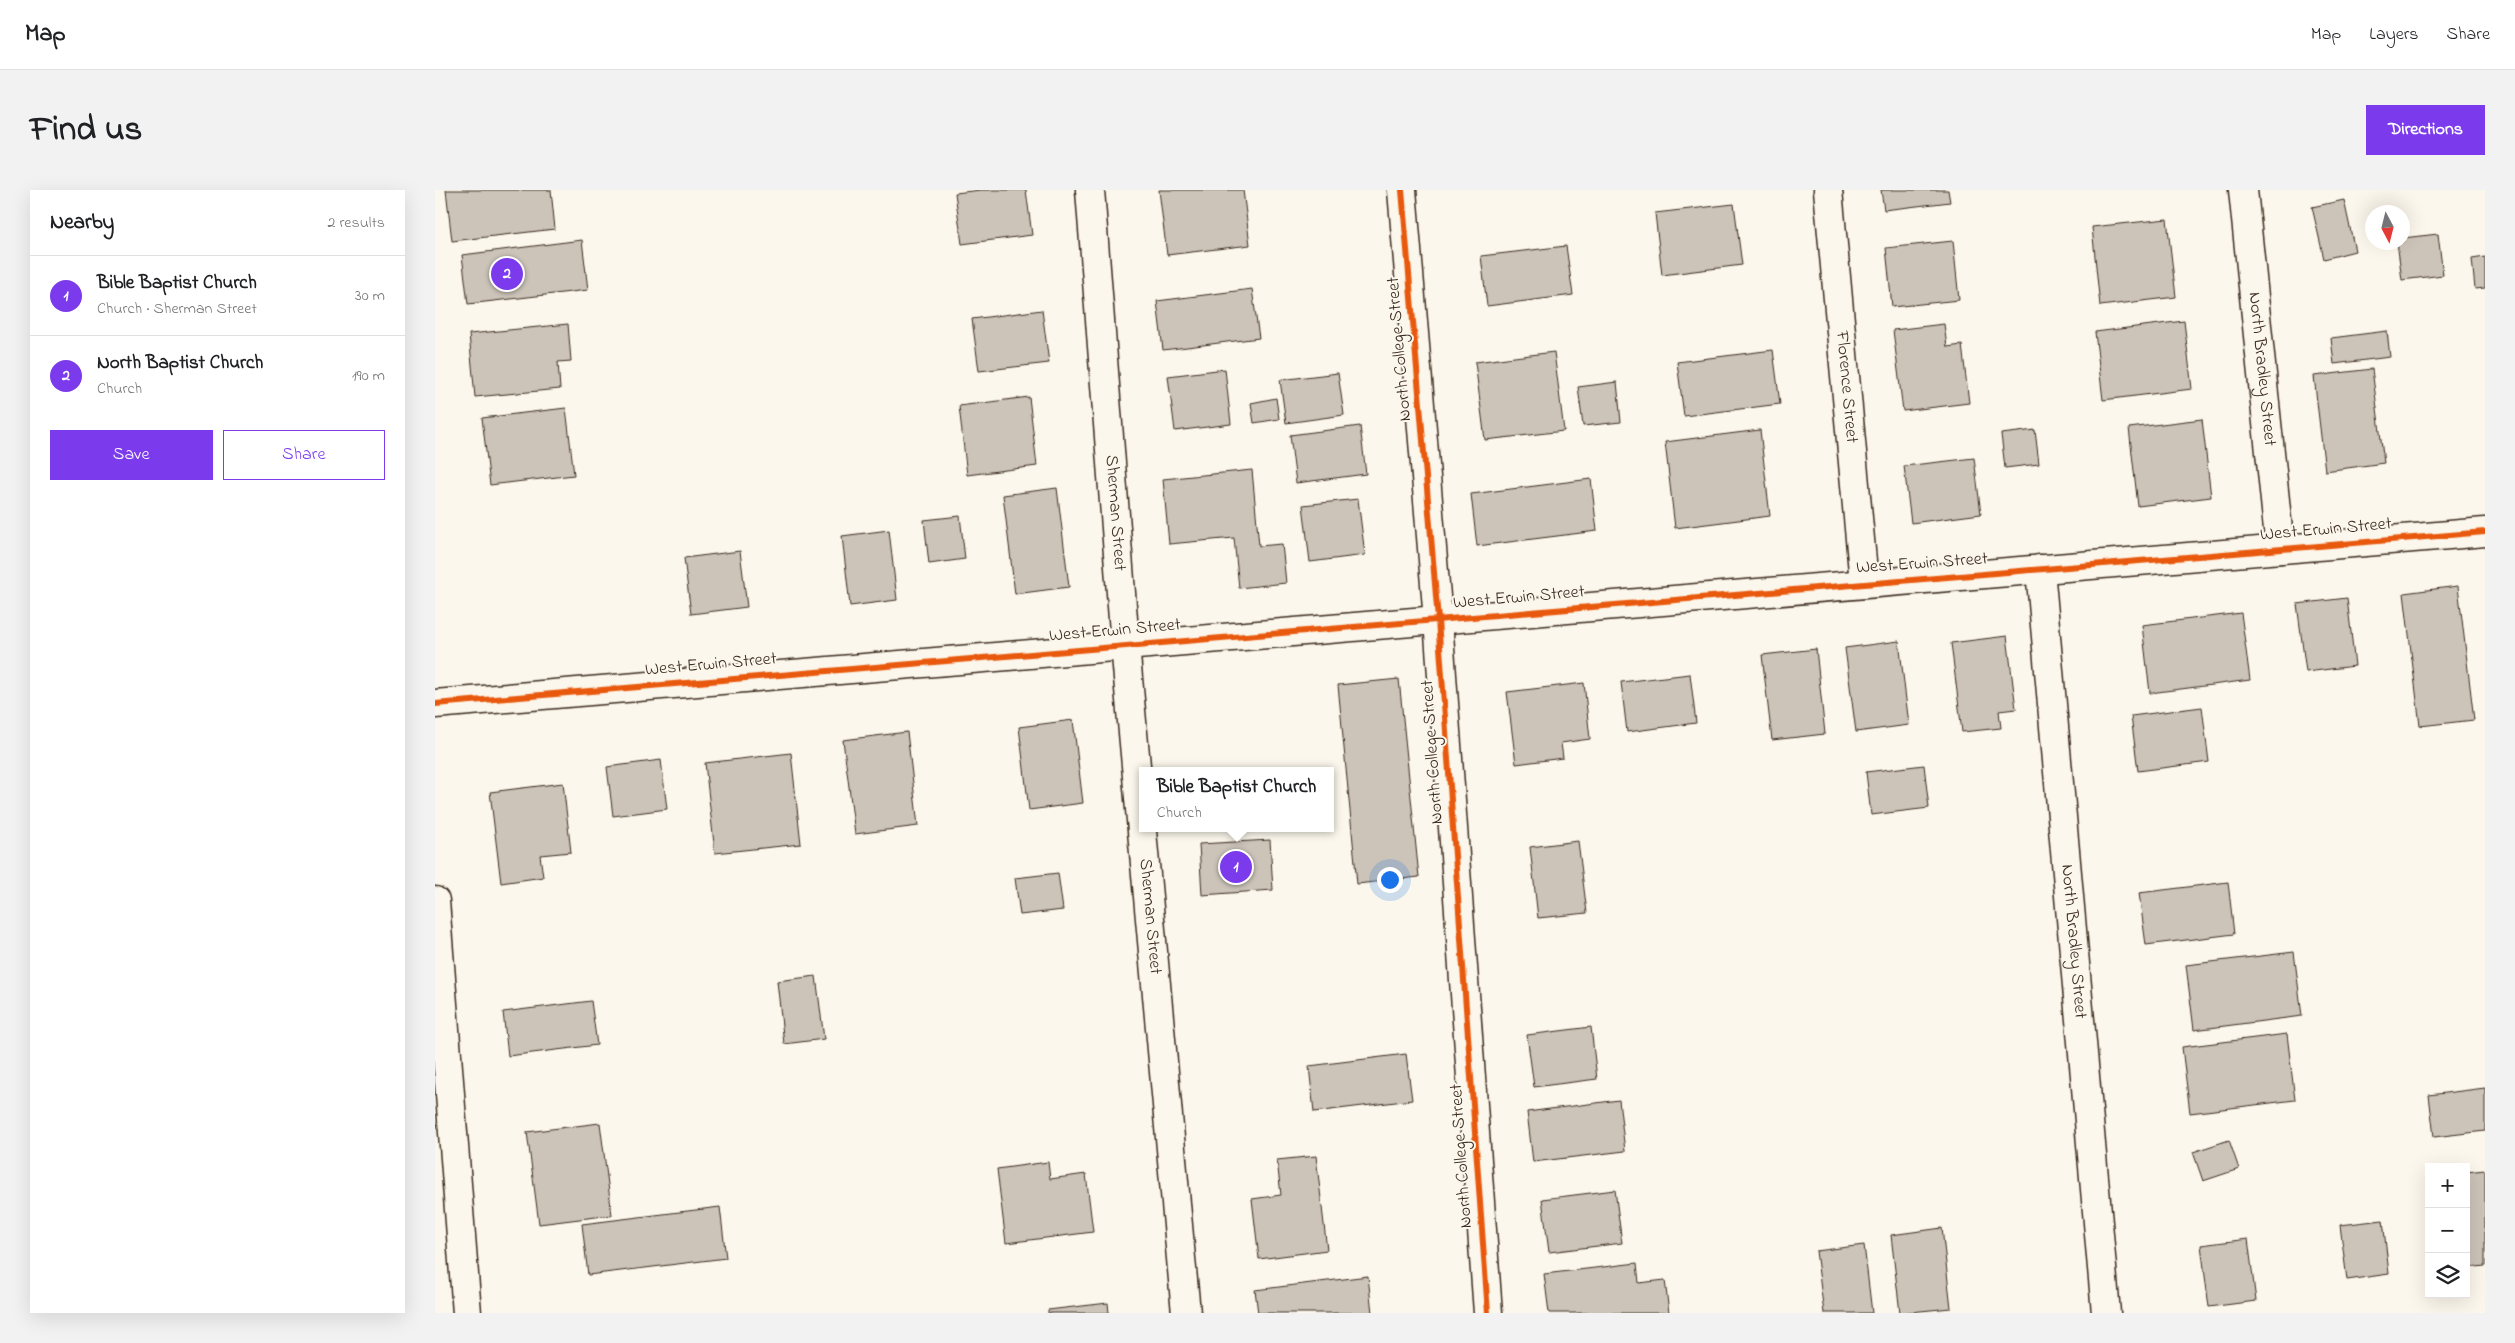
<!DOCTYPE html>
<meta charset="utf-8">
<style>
:root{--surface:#fff;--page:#f2f2f2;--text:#202124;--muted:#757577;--line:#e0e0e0;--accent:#7c3aed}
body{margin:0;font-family:"Indie Flower",sans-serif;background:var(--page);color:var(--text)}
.controls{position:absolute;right:15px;bottom:15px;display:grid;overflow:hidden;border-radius:0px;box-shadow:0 5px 20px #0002}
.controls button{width:45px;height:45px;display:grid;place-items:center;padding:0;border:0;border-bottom:1px solid var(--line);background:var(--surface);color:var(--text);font:25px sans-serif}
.compass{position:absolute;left:1930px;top:15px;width:45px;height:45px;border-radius:50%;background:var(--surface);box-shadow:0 5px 20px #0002;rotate:173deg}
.you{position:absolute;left:954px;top:689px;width:18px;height:18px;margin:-12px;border:4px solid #fff;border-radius:50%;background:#1a73e8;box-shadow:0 0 0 8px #1a73e833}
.badge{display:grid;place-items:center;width:32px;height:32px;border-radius:50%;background:var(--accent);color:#fff;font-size:16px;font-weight:700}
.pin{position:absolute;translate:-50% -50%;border:2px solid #fff;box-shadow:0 1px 5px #0006}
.popup{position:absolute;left:704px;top:577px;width:195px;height:65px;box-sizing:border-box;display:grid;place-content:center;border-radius:0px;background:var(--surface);filter:drop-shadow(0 1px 4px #0005);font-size:16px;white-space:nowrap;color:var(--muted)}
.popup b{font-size:19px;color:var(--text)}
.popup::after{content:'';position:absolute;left:50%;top:100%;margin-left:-10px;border:10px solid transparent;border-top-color:var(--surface)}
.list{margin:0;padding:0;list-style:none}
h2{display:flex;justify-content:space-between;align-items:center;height:65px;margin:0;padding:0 20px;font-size:21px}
h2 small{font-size:16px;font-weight:400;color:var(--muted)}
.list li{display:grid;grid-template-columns:32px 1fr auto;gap:15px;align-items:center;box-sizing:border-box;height:80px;padding:0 20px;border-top:1px solid var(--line)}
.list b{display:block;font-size:19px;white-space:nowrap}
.list p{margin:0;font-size:16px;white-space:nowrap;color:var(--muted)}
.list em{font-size:16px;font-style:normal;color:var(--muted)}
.actions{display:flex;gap:10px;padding:15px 20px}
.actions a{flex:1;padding:11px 0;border:1px solid var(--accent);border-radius:0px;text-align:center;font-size:18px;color:var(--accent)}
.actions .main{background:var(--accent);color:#fff}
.icon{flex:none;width:28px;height:28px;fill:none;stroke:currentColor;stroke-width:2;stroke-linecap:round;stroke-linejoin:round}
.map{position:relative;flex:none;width:2050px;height:1123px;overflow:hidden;border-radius:0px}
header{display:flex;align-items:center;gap:30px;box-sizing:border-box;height:70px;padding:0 25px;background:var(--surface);border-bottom:1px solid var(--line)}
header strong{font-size:24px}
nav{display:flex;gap:28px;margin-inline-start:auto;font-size:18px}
.intro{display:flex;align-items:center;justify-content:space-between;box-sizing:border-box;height:120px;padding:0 30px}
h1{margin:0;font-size:35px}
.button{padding:12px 22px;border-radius:0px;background:var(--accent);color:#fff;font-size:18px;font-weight:700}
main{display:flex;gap:30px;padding:0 30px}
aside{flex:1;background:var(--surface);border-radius:0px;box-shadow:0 5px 20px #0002}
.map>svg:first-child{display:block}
.building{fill:#ccc4b9;stroke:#3b2a1e}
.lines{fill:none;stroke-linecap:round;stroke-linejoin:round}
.minor-casing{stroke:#3b2a1e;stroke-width:31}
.minor{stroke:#fbf7ec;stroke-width:28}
.cycleway-casing{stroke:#fbf7ec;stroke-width:9}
.cycleway{stroke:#e8590c;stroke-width:6}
.labels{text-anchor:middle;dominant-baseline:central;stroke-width:4;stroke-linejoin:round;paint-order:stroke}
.street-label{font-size:18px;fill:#3b2a1e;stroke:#fbf7ec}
</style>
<header>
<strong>Map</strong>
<nav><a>Map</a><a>Layers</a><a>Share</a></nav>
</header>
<div class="intro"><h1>Find us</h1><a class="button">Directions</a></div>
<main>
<aside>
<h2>Nearby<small>2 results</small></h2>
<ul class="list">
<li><span class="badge">1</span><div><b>Bible Baptist Church</b><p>Church · Sherman Street</p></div><em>30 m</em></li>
<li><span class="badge">2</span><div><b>North Baptist Church</b><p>Church</p></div><em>190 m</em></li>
</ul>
<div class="actions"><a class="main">Save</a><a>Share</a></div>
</aside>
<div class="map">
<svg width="2050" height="1123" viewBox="0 0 2050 1123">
<rect width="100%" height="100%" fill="#fbf7ec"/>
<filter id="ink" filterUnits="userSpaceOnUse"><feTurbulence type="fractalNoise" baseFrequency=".02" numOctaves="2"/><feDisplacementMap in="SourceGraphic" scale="10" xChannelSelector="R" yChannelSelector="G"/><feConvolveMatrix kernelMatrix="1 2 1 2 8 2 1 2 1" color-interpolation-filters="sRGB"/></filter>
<g filter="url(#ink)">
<!-- building -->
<g class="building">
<path d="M11 0H116L120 39 17 51Z"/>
<path d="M546 0H591L597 45 527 54 520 3Z"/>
<path d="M724 0H808L815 55 732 65Z"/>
<path d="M1446 0H1513L1515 12 1449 20Z"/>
<path d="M1909 10 1920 61 1889 69 1877 17Z"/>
<path d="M1299 14 1307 75 1227 85 1220 23Z"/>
<path d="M1732 29 1741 107 1665 116 1657 37Z"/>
<path d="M2003 44 2008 85 1967 90 1962 52H1968V48Z"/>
<path d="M147 50 153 100 33 114 27 65Z"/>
<path d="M1518 51 1524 110 1457 117 1451 58Z"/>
<path d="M1131 56 1138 105 1052 116 1046 66Z"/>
<path d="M2050 67V98L2040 99 2037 69Z"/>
<path d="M817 99 824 148 728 160 722 111Z"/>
<path d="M607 120 614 173 544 181 537 129Z"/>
<path d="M1749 131 1757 199 1668 210 1660 142Z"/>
<path d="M133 134 136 171 123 172 125 199 40 207 34 144Z"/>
<path d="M1509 134 1512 157 1527 155 1534 213 1468 221 1458 140Z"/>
<path d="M1952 141 1955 167 1899 174 1896 148Z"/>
<path d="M1338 160 1345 214 1249 226 1242 172Z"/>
<path d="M1119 162 1129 241 1050 250 1040 172Z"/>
<path d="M790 179 796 234 740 241 733 186Z"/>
<path d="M1937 179 1949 273 1890 281 1879 186Z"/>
<path d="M903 183 909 225 851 233 845 190Z"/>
<path d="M1182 192 1186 232 1148 236 1143 197Z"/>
<path d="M594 207 602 276 532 285 524 216Z"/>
<path d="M841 208 844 229 819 233 816 213Z"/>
<path d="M131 218 139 285 55 295 47 228Z"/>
<path d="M1767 229 1776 307 1703 316 1694 238Z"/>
<path d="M925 236 931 284 861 293 855 245Z"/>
<path d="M1325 240 1335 326 1240 338 1230 252Z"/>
<path d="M1600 240 1604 274 1570 278 1566 244Z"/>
<path d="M1539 268 1546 324 1476 333 1469 276Z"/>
<path d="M817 280 824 356 847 354 851 393 804 398 799 348 734 354 728 289Z"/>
<path d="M1156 289 1162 341 1042 356 1036 304Z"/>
<path d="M622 298 634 397 580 404 568 305Z"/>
<path d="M923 309 930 365 875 372 868 315Z"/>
<path d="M525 326 530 369 494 374 489 330Z"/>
<path d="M454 340 462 410 415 416 407 346Z"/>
<path d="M305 361 312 417 256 424 249 368Z"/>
<path d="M2023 396 2039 530 1985 536 1969 403Z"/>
<path d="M1912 408 1920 476 1871 482 1862 414Z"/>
<path d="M1806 423 1815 490 1715 503 1707 435Z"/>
<path d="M1572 446 1581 519 1564 521 1566 538 1527 542 1516 453Z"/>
<path d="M1464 451 1474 535 1421 542 1410 458Z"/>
<path d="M1381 459 1390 544 1337 550 1327 465Z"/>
<path d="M1255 484 1261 533 1192 542 1186 492Z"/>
<path d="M964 489 984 687 922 694 903 495Z"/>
<path d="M1149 493 1155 549 1126 553 1128 568 1081 574 1072 502Z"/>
<path d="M1767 517 1774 572 1703 581 1696 526Z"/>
<path d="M638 530 648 613 594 620 584 537Z"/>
<path d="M472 542 483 636 420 644 408 550Z"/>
<path d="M356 563 366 654 280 663 270 573Z"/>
<path d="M226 570 232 619 178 626 172 577Z"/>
<path d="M1489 575 1494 618 1436 625 1431 582Z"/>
<path d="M128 593 136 662 105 665 108 687 66 693 55 602Z"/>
<path d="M835 650 838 700 767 705 764 654Z"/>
<path d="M1143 651 1152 723 1103 728 1095 657Z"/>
<path d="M623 683 628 720 585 725 580 688Z"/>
<path d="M1793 692 1799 744 1711 755 1704 703Z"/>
<path d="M1859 762 1867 826 1759 840 1751 775Z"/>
<path d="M381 786 389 849 349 854 342 791Z"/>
<path d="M156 811 162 855 73 866 68 822Z"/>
<path d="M1156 837 1162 889 1099 897 1092 845Z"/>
<path d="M1852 844 1860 910 1755 923 1747 857Z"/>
<path d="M971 864 977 910 879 922 874 876Z"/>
<path d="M2050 898V941L1999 947 1994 905Z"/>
<path d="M1184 910 1190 961 1098 972 1092 922Z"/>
<path d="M165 933 177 1025 104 1034 92 942Z"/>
<path d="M1794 950 1804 979 1768 991 1758 962Z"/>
<path d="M881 966 892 1060 824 1069 817 1009 846 1005 842 970Z"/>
<path d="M613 972 615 989 651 984 658 1042 571 1053 562 979Z"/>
<path d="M2050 980V1076L2031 1078V982Z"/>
<path d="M1180 1000 1187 1053 1114 1062 1107 1009Z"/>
<path d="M285 1017 291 1068 153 1085 147 1034Z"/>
<path d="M1948 1030 1954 1084 1912 1090 1905 1035Z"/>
<path d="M1507 1038 1516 1118 1465 1123 1456 1045Z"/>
<path d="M1813 1049 1821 1111 1774 1117 1766 1055Z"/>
<path d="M1429 1055 1437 1123H1389L1381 1061Z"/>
<path d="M1202 1073 1204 1093 1230 1090 1234 1123H1114L1109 1084Z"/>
<path d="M933 1086 937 1123H823L820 1100Z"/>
<path d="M673 1113 674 1123H613V1120Z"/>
</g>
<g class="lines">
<!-- minor casing -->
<g class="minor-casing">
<g id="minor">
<path id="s1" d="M655 0 690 455 751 1123"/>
<path d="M967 0 1003 430 1053 1123"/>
<path id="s2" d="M1393 0 1429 393"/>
<path id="s3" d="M1808 0 1845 359"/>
<path id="s4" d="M1605 379 1671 1123"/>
<path d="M0 514 2050 342"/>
<path d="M0 711 32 1123"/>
</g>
</g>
<!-- minor -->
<use href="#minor" class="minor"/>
<!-- cycleway casing -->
<g class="cycleway-casing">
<g id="cycleway">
<path d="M967 0 1003 430 1053 1123"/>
<path d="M0 514 2050 342"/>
</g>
</g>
<!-- cycleway -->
<use href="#cycleway" class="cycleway"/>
</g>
</g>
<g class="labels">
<!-- street labels -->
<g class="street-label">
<text transform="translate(965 159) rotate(-95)">North College Street</text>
<text stroke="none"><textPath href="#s3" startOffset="180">North Bradley Street</textPath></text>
<text stroke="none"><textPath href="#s2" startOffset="198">Florence Street</textPath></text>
<text stroke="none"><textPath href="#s1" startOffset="324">Sherman Street</textPath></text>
<text transform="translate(1891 340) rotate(-5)">West Erwin Street</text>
<text transform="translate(1487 374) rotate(-4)">West Erwin Street</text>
<text transform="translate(1084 408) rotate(-5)">West Erwin Street</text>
<text transform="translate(680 441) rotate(-5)">West Erwin Street</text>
<text transform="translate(276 475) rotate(-5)">West Erwin Street</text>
<text transform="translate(998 562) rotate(-94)">North College Street</text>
<text stroke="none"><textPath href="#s1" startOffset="729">Sherman Street</textPath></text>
<text stroke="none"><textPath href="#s4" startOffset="374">North Bradley Street</textPath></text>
<text transform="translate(1027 966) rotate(-94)">North College Street</text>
</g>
</g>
</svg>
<div class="controls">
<button>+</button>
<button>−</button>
<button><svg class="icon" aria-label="layers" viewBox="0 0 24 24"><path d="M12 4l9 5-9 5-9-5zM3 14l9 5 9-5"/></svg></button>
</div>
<svg class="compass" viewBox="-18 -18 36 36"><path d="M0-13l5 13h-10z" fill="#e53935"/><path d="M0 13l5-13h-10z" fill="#757577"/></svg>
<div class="you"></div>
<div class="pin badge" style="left:801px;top:677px">1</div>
<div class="popup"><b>Bible Baptist Church</b>Church</div>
<div class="pin badge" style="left:72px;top:84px">2</div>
</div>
</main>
